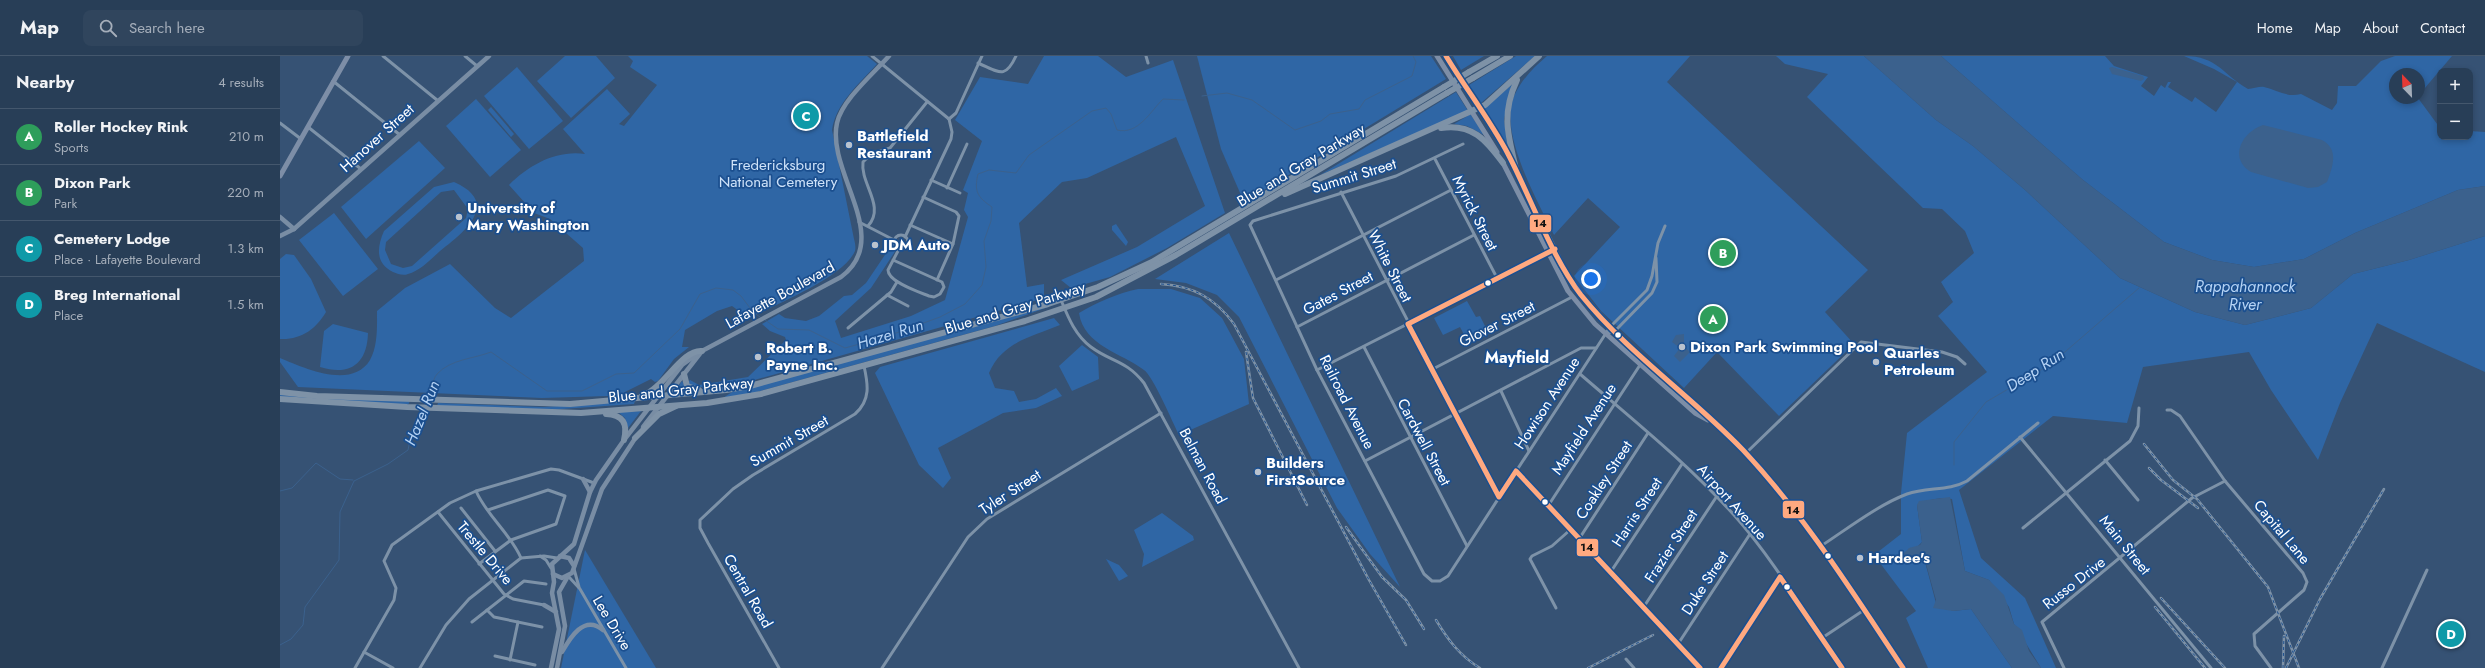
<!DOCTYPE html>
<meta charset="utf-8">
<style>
:root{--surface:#283e57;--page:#30455d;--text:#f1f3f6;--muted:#a5aeba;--line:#44576d;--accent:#bca0f2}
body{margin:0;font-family:Jost,sans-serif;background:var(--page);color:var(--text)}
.controls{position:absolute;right:12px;top:12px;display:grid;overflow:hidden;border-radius:8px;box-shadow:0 2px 6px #0003}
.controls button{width:36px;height:36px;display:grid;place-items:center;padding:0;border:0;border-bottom:1px solid var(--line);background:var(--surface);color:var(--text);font:20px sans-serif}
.compass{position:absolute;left:2109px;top:12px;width:36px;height:36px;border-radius:50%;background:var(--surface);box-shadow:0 2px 6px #0003;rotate:337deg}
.you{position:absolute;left:1311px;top:223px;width:14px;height:14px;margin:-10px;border:3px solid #fff;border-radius:50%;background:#1a73e8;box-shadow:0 0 0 6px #1a73e833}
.badge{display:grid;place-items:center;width:26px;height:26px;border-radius:50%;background:var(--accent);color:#fff;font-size:13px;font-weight:700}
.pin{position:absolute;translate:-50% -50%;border:2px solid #fff;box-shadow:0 1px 4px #0006}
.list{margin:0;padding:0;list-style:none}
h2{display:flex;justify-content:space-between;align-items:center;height:52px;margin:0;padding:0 16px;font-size:17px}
h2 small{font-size:13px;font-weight:400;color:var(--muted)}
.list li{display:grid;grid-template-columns:26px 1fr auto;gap:12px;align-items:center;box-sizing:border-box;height:56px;padding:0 16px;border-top:1px solid var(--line)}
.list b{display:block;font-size:15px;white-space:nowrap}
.list p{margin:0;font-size:13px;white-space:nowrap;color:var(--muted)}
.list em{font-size:13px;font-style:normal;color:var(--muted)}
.icon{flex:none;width:22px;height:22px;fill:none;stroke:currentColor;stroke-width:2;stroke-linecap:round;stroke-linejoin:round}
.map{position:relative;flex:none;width:2205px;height:612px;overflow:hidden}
header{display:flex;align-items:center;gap:24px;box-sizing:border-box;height:56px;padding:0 20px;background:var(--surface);border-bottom:1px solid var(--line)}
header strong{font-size:19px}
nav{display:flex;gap:22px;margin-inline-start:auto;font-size:14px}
.search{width:280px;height:36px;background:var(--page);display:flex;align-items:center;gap:10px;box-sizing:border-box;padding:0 14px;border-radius:8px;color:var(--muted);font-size:15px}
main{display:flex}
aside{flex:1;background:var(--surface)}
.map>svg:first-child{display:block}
.green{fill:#2f66a5;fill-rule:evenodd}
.water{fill:#3b618d}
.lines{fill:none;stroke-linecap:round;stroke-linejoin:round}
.stream{stroke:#3b618d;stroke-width:1}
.street{stroke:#7d92a8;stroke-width:3}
.secondary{stroke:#798da4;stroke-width:4.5}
.primary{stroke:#7d8ea7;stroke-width:5}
.highway{stroke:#7e92a7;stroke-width:6}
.rail-casing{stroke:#7e92a7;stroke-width:2.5}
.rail{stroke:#1b4f8f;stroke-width:1;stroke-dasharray:3;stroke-linecap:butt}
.highway-bridge{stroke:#7e92a7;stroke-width:6}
.bus-1-casing{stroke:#1b4f8f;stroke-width:8}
.bus-1{stroke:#ffa980;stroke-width:5}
.poi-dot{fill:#b9c2ce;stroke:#1b4f8f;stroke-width:1.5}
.bus-dot{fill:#fff;stroke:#1b4f8f;stroke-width:1.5}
.labels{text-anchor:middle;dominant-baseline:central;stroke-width:3.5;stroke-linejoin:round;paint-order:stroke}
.poi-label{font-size:15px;font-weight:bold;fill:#fff;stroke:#1b4f8f;text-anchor:start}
.street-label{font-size:15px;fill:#fff;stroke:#1b4f8f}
.park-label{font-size:15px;fill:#cfe3fa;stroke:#1b4f8f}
.water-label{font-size:16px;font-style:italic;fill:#b5d3f5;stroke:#1b4f8f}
.neighbourhood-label{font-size:16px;font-weight:bold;fill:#fff;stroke:#1b4f8f}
.line-badge{stroke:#1b4f8f;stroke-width:1.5}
.pale-badge-label{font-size:11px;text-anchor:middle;font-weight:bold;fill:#111}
</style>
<header>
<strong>Map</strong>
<div class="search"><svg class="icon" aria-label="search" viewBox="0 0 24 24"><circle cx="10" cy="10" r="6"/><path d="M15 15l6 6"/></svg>Search here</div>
<nav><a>Home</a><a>Map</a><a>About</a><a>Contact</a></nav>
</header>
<main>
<aside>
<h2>Nearby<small>4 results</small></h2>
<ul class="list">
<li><span class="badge" style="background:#2e9e5b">A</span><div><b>Roller Hockey Rink</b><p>Sports</p></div><em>210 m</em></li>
<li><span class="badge" style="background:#2e9e5b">B</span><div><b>Dixon Park</b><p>Park</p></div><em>220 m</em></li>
<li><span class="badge" style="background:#0f9aa8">C</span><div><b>Cemetery Lodge</b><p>Place · Lafayette Boulevard</p></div><em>1.3 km</em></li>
<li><span class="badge" style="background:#0f9aa8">D</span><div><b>Breg International</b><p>Place</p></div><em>1.5 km</em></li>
</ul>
</aside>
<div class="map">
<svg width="2205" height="612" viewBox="0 0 2205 612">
<rect width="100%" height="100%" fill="#365274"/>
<!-- green -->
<g class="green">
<path d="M285 0H316L335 22 291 62 257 25Z"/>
<path d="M348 0H587L597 8C579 28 556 47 552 74L574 183C575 187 576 191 575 195 564 220 505 244 482 256L476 258 472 255 466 260 452 250 437 255 405 274 402 291H409L394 303 378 325 375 326 371 323 343 337 328 340 262 342 18 331 0 306V302C24 312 72 334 90 304 98 290 97 270 97 255L125 232 170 208 215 252 231 262 304 205 303 192 270 163 254 157 229 129C249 109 276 94 305 98L283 73 327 33 350 58 339 68 344 70 377 29 350 11 353 5Z"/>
<path d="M764 0H818L846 21 893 4 945 157 887 192 830 221 791 232 781 224 857 191 925 150 896 81 807 122 782 126 739 167 747 231 764 228V242L464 327 413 332 407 327 410 324 419 329 468 321 506 284 505 281 490 275 482 268 499 258 505 262 526 265 539 260 564 240 572 239 586 227 613 187 616 194 591 232 555 265 561 282 631 260 665 244 688 161 684 154 688 137 683 134 702 85 675 64 700 21 748 28Z"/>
<path d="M917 0H1151L1166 23 964 146 941 93Z"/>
<path d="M1173 0H1204L1181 14Z"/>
<path d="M1236 0H1255L1201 47 1189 29Z"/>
<path d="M1267 0H1410L1387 26 1588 214 1545 256 1574 288 1499 360 1437 296 1404 332 1321 255 1294 220 1340 171 1308 142 1274 179C1258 145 1218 77 1234 40 1242 23 1253 12 1267 0Z"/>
<path d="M1496 0H1584L1656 64 1693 90 1744 133 1840 222 1915 256 1965 269 2031 252 2073 218 2129 204 2205 180V316L2097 267 2060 347 2038 404 1991 334 1969 296 1863 311 1847 367 1773 360 1679 434 1701 502 1745 542 1776 612H1761L1734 568 1729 551 1709 524 1685 515 1672 443C1658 441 1650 444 1637 449L1642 486 1623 505 1639 499 1644 502 1656 547 1673 555 1691 553 1732 612H1648L1626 562 1636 555 1594 499 1621 478V437L1627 377 1707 316 1658 260 1673 246 1661 226 1694 197 1685 175 1662 153 1643 152 1527 41 1548 18 1505 8Z"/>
<path d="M1661 0H1825L1834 10 1868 21 1861 30 1874 40 1881 29 1885 32 1888 26H1891L1888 31 1912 46 1915 41 1936 56 1957 26 1934 13 1904 0C1938 0 1943 19 1968 33 1973 33 1980 30 1984 31 1997 34 2007 42 2021 38L2052 54 2057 47 2058 30H2076L2101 5 2115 0H2172L2139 39V18H2115V42H2138L2160 72V81H2190V75L2205 76V130L2178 134 2075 177 2024 203 1974 211 1932 204 1884 186 1803 124Z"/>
<path d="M237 11 283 65 249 93 204 40Z"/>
<path d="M1234 27 1224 63 1228 94 1203 53Z"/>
<path d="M1176 36 1188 55 1040 119Z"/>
<path d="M196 43 241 94 210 121 166 70Z"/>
<path d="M211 51 234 78 231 81 208 54Z"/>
<path d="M1189 59H1191L1204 79 1187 70 1174 68Z"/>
<path d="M139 85 165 112 86 183 61 151Z"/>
<path d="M174 126C222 147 183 177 160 195 151 203 140 215 128 218 123 220 118 218 113 216 95 207 97 191 104 175L154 131ZM174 134 188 153 186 162 132 210 123 212 111 208 105 194 106 186 161 136Z"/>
<path d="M54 157 98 213 63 240 19 184Z"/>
<path d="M836 168 848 186 846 190 832 174V170Z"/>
<path d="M949 177 1120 531 1090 498 1057 452 959 261 937 239 906 227 875 223Z"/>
<path d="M6 198 14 199 31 223 46 256C36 273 21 284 0 283V203Z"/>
<path d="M858 233H891L920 242 942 262 964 303 969 348 899 379C893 367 873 320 864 314 842 297 804 290 799 257 816 247 838 237 858 233Z"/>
<path d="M1187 245 1196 261 1200 260 1209 278 1189 288 1180 271 1163 279 1154 262Z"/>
<path d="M774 249 715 270 473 337 443 342 452 336Z"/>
<path d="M774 262 780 269C751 281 722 286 709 317L715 332 734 335 739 346 756 343 776 332 782 340 756 352 723 357 658 392 671 422 663 432 639 409 595 317 600 311Z"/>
<path d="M53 268 88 277C87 309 69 320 40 311L44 275Z"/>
<path d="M802 289 818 301 819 323 792 335 779 310Z"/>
<path d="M402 325 408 335 394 336Z"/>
<path d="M0 339 130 345 128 349 0 342Z"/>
<path d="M355 345 354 348 268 354 157 350 158 347 264 351Z"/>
<path d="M361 355 348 372 345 362 338 356Z"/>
<path d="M882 457 913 480 914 484 862 511 864 498 854 474Z"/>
<path d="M305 494 376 612H281Z"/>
<path d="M826 503 839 509 848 520 839 525Z"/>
</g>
<!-- water -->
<g class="water">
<path d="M1584 0H1661L1803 124 1884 186 1932 204 1974 211 2024 203 2075 177 2178 134 2205 130V180L2129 204 2073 218 2031 252 1965 269 1915 256 1840 222 1744 133 1693 90 1656 64Z"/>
<path d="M1832 11 1863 20 1864 23 1861 25 1832 18 1829 12Z"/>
<path d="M1983 69 2042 84C2059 93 2053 110 2047 126L2038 131 2028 132 1971 116C1948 102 1962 76 1983 69Z"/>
<path d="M1404 278V290L1410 296 1400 306 1394 300 1400 292 1392 286 1396 279Z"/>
<path d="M1670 441 1685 515 1709 524 1724 539 1734 568 1742 574 1749 595 1761 612H1732L1691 553 1673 555 1653 552 1656 544 1644 501 1639 499 1619 505V502L1629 492 1640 489 1642 486 1637 449 1639 445Z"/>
</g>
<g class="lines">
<!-- stream -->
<g class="stream">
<path d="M922 40 947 37 972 44 1015 74 1041 65 1050 58 1079 53 1085 44 1132 20 1136 6 1133 0"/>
<path d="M485 264 498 273 529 274 565 292 608 280 660 261 685 248 702 229 706 211 704 185 711 165 712 151C697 141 694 135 698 118L709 114 736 117 749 99 812 55 826 52 831 58 837 74C858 79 870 56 883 43L904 44"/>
<path d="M149 342C152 335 152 324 157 318 171 303 193 303 211 296L267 335H302L336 318 354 317 400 273 420 238 436 232 453 234 461 240 473 256 480 261"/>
<path d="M1674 409V386L1706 346 1771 308 1859 232"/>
<path d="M0 435 12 432 36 407 60 423 73 424"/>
<path d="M0 589 11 583 23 569 25 551 59 504 60 456 74 425 108 408 128 394 132 374 143 353"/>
</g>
<!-- street -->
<g class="street">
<path d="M103 0 157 44"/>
<path d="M185 0 197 10"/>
<path d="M592 0 669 63"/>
<path d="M866 0 868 7"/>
<path d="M698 7C719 16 725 24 736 0"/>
<path d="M53 25 120 79"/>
<path d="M669 63 676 57 702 0"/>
<path d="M0 67 21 83"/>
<path d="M28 71 81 113"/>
<path d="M1183 88 1116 120 973 165 970 169 1037 314 1144 518 1152 525H1160L1168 520 1330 271 1367 234 1372 220 1378 187 1385 170"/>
<path d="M1155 103 1217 222"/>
<path d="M651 124 680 137"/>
<path d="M667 132 687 88"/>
<path d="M1061 136 1219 441"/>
<path d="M643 141 676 156 679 160 673 188 657 224"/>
<path d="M579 166 614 184"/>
<path d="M630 169 673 188"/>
<path d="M588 170C606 150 580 128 583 106L591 98 610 92 647 46"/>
<circle cx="621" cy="186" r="7"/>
<path d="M625 181 671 83 672 76 669 63"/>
<path d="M613 204 662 226 664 231 660 238 654 241 649 240C639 236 608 226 608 214L619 193"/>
<path d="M996 224 1171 134"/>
<path d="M607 239 628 250"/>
<path d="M781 244C788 261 795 279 811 291 831 306 846 304 864 327L1019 612"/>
<path d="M1017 271 1194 179"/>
<path d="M568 272 611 236 617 226"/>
<path d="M1326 278 1335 275 1372 237 1377 226 1376 202"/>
<path d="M1084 291 1187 490"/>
<path d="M1037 314 1275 193"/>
<path d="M1151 314 1292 241"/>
<path d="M1300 318C1352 363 1407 407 1454 459 1495 505 1527 561 1562 612"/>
<path d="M1221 335 1249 395"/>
<path d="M1887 354H1891L1900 360 1945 425 2023 517 2027 526 2024 534 1974 578 1975 590 1991 612"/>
<path d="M1740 381 1931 612"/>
<path d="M1466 397 1581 286 1662 296 1677 301 1685 308"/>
<path d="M1825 404 1858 444"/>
<path d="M1085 405 1301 292H1316"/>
<path d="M1236 415 1420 612"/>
<path d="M196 435C207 460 230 477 241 502"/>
<path d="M1268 450 1360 309"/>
<path d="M181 452 215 495"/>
<path d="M158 456 224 538 233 543 264 549"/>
<path d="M1743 472 1850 385 1858 370 1859 352"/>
<path d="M1299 483 1368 377"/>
<path d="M1541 490C1567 473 1598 449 1627 438 1647 431 1669 435 1687 425L1758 367"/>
<path d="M260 500 266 504 271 512"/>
<path d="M199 508 231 484 276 468 285 440 268 434 208 454"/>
<path d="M294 513 299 531"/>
<path d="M1330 517 1402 408"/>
<path d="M289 521 300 533 346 612"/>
<path d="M1276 552 1250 503 1252 500 1272 490 1290 474"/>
<path d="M1363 552 1437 440"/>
<path d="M207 554 214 561 262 571"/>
<path d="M192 566 244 525 266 528"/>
<path d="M1542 582 1584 554"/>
<path d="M1398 588 1470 478"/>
<path d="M84 596 113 612"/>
<path d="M215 600 255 609"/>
<path d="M1346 603 1354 612"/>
<path d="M230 604 238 566"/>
<path d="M75 612 114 544 116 532 104 505 112 489 170 447 196 435 271 413 279 414 314 427"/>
<path d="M140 612 166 569 189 543 241 502 264 500 277 502"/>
<path d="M499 612 428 487 420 472V464L453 433 473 419 575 358C591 344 588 328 584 310"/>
<path d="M602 612 688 481 707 463 881 357"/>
<path d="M1441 612 1500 521"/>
<path d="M1784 612 1762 566 1912 442 1945 425"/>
<path d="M2102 612 2147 514"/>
</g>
<!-- secondary -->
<g class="secondary">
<path d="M0 161 14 173"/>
<path d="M0 180 14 173 209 0"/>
<path d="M363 371 422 295"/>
<path d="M303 423 310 436"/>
<path d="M280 500 289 502 294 510"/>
<path d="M273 518 282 522 292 517 322 433 356 381"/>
<path d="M264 549 276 556"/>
<path d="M282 596C290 582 304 558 323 574"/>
<path d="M271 612 279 573 272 537 274 526 272 508 294 488 310 436 316 424 344 384 402 309 422 295 561 221C614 182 546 116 557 67 562 44 593 18 609 0"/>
<path d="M277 612 285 570 279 536 287 522"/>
</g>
<!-- primary -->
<g class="primary">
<path d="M1157 0 1217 96"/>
<path d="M1166 0 1227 97 1285 214 1301 238 1340 281 1462 393 1504 440 1535 481 1623 612"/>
<path d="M1222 105 1288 235 1315 268 1415 357 1428 364"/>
<path d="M0 120 68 0"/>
</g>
<!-- highway -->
<g class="highway">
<path d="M1189 16 1217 0"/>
<path d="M1193 22 1230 0"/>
<path d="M1161 72C1192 67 1206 84 1223 107"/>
<path d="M1236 113C1228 79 1221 58 1237 24"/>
<path d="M1005 138 1205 49 1259 0"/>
<path d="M404 318 407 330 419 334"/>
<path d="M0 336 37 340 290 348 446 334 470 330 768 248 818 231 872 206 1164 31"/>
<path d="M362 340C384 332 402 293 422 295"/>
<path d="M0 343 127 351 301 357 427 347 481 338 745 265 816 241 896 199 1167 37"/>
<path d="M326 358C343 359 348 367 344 384"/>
<path d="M355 382 379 358 396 350"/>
</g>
<!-- rail casing -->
<g class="rail-casing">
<g id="rail">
<path d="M881 228C913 230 935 242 954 268L1089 524 1126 589"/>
<path d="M966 296 973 342 1027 449"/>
<path d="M1864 388 1893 424 1917 443 1988 531 2019 612"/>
<path d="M1869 412 1881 424 1918 452"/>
<path d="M1066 471 1102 521 1126 544 1144 573"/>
<path d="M1881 542 1945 612"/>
<path d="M1875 551 1925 612"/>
<path d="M1156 564C1168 584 1180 600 1200 612"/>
<path d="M1308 612 1373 579"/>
<path d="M2003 612 2004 580"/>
<path d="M2006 612 2040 543 2104 433"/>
</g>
</g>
<!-- rail -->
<use href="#rail" class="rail"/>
<!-- highway-bridge -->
<g class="highway-bridge">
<path d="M1164 31 1189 16"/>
<path d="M1167 37 1193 22"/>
</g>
<!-- bus-1 casing -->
<g class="bus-1-casing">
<g id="bus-1">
<path d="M1166 0C1186 33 1210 64 1228 98 1251 142 1271 200 1301 239 1348 297 1411 340 1463 394 1525 460 1573 537 1623 612"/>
<path d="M1275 193 1128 268 1219 441 1236 415 1420 612"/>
<path d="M1441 612 1500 521 1562 612"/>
</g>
</g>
<!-- bus-1 -->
<use href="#bus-1" class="bus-1"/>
</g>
<!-- markers -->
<g class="poi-dot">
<circle cx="569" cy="89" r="4"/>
<circle cx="179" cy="161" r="4"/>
<circle cx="595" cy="189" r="4"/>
<circle cx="1402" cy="291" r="4"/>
<circle cx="478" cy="301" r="4"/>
<circle cx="1596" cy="306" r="4"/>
<circle cx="978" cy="416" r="4"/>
<circle cx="1580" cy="502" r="4"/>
</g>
<g class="bus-dot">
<circle cx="1208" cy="227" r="3.5"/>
<circle cx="1338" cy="279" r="3.5"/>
<circle cx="1265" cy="446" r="3.5"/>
<circle cx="1548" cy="500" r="3.5"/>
<circle cx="1507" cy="531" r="3.5"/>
</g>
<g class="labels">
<!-- poi labels -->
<g class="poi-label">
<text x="577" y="80">Battlefield<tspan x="577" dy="17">Restaurant</tspan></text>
<text x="187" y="152">University of<tspan x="187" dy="17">Mary Washington</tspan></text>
<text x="603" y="189">JDM Auto</text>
<text x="1410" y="291">Dixon Park Swimming Pool</text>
<text x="486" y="292">Robert B.<tspan x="486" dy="17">Payne Inc.</tspan></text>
<text x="1604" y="297">Quarles<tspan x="1604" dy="17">Petroleum</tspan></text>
<text x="986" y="407">Builders<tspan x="986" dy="17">FirstSource</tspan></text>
<text x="1588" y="502">Hardee's</text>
</g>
<!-- street labels -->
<g class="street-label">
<text transform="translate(97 82) rotate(-42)">Hanover Street</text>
<text transform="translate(1021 109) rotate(-31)">Blue and Gray Parkway</text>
<text transform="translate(1074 120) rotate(-17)">Summit Street</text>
<text transform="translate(1195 157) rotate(63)">Myrick Street</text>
<text transform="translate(1110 210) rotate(63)">White Street</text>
<text transform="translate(1058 237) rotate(-28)">Gates Street</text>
<text transform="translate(500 239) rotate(-29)">Lafayette Boulevard</text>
<text transform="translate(735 252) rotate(-17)">Blue and Gray Parkway</text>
<text transform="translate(1217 268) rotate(-27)">Glover Street</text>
<text transform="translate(401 334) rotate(-6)">Blue and Gray Parkway</text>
<text transform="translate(1067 346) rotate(63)">Railroad Avenue</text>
<text transform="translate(1267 347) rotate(-57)">Howison Avenue</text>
<text transform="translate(1304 373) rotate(-57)">Mayfield Avenue</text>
<text transform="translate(509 385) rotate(-30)">Summit Street</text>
<text transform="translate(1144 386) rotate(62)">Cardwell Street</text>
<text transform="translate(923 410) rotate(62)">Belman Road</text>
<text transform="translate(1324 424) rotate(-57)">Coakley Street</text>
<text transform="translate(730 436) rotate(-33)">Tyler Street</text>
<text transform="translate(1452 446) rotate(48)">Airport Avenue</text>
<text transform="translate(1357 456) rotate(-57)">Harris Street</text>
<text transform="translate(2002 476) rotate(50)">Capital Lane</text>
<text transform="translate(1845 489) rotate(51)">Main Street</text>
<text transform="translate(1391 490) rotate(-57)">Frazier Street</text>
<text transform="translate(205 497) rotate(50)">Trestle Drive</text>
<text transform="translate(1425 527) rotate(-57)">Duke Street</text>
<text transform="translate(1794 527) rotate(-38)">Russo Drive</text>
<text transform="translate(468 535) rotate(60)">Central Road</text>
<text transform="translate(332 567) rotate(59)">Lee Drive</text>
</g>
<!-- park labels -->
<g class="park-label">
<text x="498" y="109">Fredericksburg<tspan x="498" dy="17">National Cemetery</tspan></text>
</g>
<!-- water labels -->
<g class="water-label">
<text x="1965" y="230">Rappahannock<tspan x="1965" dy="18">River</tspan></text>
<text transform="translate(610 278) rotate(-17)">Hazel Run</text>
<text transform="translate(1755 314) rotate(-33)">Deep Run</text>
<text transform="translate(142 357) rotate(-68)">Hazel Run</text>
</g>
<!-- neighbourhood labels -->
<g class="neighbourhood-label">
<text x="1237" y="301">Mayfield</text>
</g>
</g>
<g class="line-badge">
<rect x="1249" y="158" width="23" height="19" rx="4" fill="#ffa980"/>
<rect x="1502" y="444" width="23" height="19" rx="4" fill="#ffa980"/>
<rect x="1296" y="482" width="23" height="19" rx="4" fill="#ffa980"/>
</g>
<g class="pale-badge-label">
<text x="1260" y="171">14</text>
<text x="1513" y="458">14</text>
<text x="1307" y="495">14</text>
</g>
</svg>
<div class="controls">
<button>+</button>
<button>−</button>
</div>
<svg class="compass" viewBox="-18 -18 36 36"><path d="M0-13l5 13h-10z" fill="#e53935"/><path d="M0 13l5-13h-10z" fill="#a5aeba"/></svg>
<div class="you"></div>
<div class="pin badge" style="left:1433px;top:263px;background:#2e9e5b">A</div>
<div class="pin badge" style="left:1443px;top:197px;background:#2e9e5b">B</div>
<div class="pin badge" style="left:526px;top:60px;background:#0f9aa8">C</div>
<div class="pin badge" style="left:2171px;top:578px;background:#0f9aa8">D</div>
</div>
</main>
